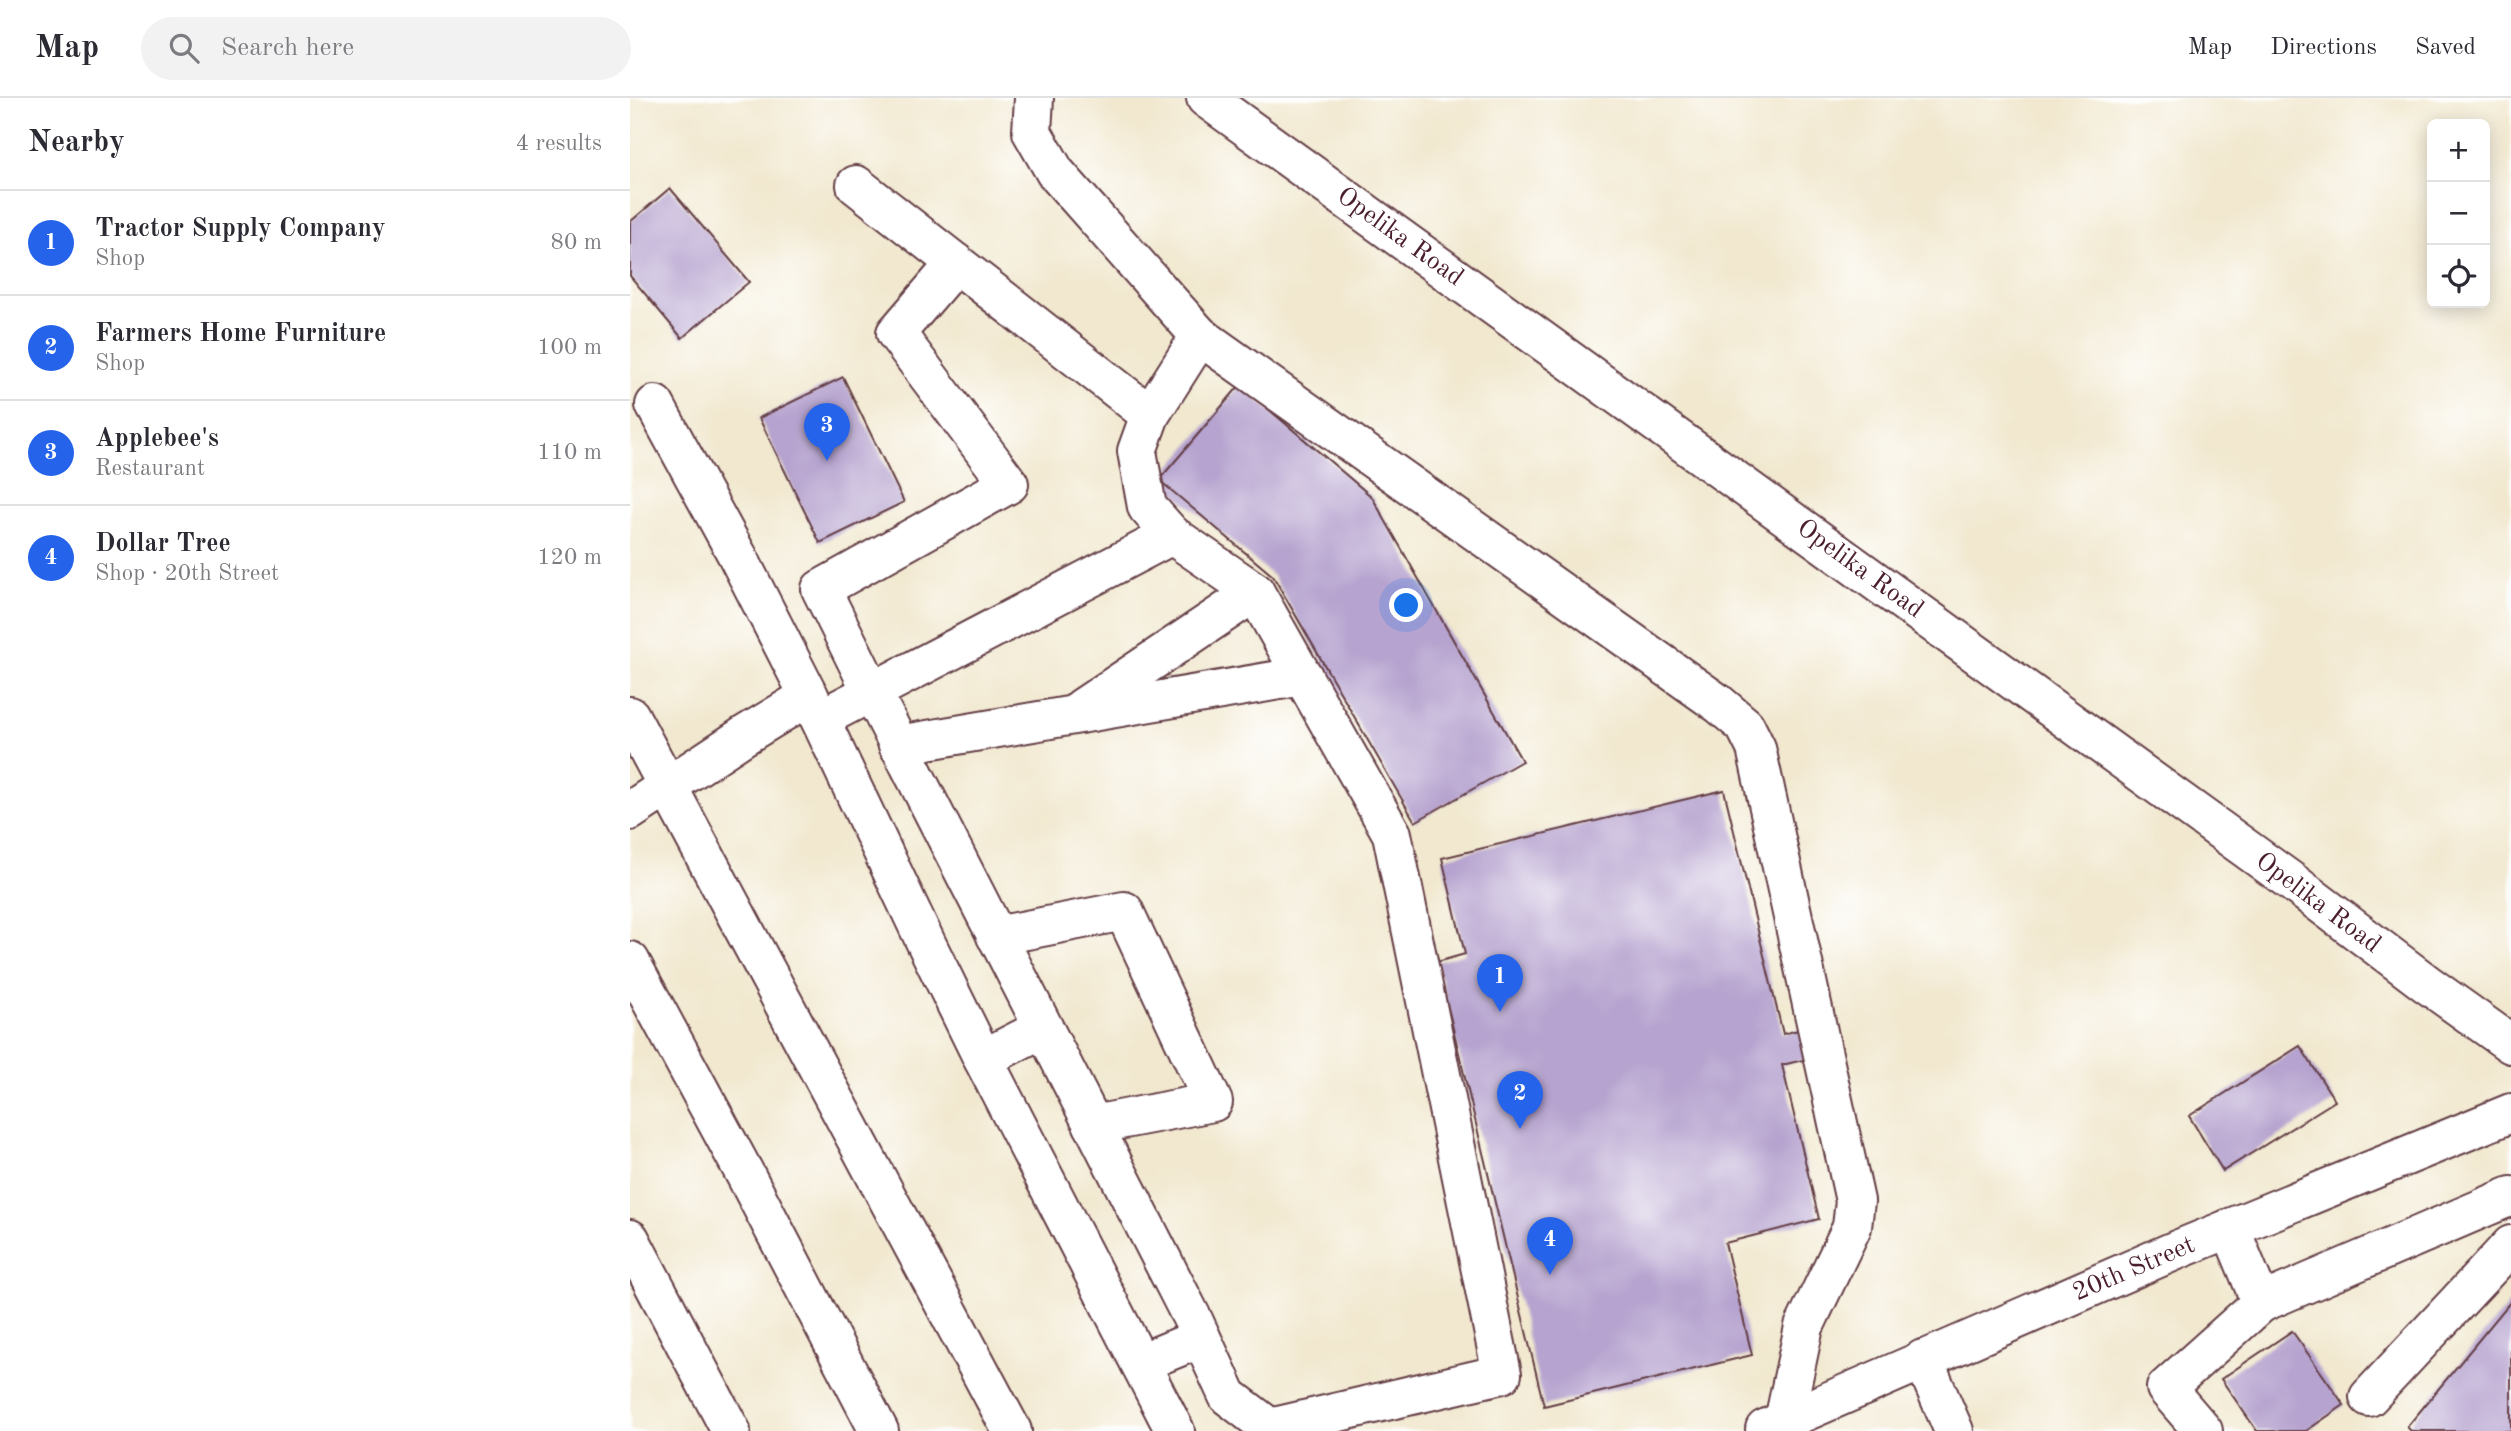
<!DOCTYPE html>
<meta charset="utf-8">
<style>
:root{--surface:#fff;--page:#f2f2f3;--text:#2b2b33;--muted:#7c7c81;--line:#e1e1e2;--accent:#2563eb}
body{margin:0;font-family:"Old Standard TT",serif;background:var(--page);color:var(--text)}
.controls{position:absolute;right:21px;top:21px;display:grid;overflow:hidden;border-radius:10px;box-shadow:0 4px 18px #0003}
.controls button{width:63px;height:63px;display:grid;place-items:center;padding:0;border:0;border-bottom:2px solid var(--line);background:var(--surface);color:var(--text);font:35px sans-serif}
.you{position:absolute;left:777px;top:508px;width:24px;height:24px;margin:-18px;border:5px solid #fff;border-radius:50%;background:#1a73e8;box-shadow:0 0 0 10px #1a73e833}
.badge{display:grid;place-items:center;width:46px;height:46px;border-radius:50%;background:var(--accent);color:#fff;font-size:23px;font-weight:700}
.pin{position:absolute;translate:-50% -58px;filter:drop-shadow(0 2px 4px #0008)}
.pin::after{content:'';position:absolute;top:37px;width:24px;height:21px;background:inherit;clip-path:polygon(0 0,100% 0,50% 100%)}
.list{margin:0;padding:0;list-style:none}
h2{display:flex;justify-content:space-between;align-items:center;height:91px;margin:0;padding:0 28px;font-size:30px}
h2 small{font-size:23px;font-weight:400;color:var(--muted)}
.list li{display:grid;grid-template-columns:46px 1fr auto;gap:21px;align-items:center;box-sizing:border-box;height:105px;padding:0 28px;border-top:2px solid var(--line)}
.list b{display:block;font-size:26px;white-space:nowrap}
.list p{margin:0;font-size:23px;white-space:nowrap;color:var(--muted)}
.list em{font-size:23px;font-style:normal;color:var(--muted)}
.icon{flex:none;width:38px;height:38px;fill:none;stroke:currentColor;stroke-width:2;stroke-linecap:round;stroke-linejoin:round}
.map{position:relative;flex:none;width:1881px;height:1333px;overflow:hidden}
header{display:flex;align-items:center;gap:42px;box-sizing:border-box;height:98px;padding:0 35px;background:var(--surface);border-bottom:2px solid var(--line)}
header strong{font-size:33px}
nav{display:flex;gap:38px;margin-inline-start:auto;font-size:24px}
.search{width:490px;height:63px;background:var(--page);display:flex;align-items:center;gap:18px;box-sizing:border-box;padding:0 24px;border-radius:38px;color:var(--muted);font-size:26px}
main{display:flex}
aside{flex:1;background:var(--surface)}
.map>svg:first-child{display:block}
.building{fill:#b6a3cf}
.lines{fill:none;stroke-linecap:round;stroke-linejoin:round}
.minor-casing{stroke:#633d44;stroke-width:42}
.major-casing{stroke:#633d44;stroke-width:42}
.highway-casing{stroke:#633d44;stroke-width:42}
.minor{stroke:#fff;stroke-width:38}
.major{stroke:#fff;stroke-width:38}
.highway{stroke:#fff;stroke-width:38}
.labels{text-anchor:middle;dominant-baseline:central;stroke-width:7;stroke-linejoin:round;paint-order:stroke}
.street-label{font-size:26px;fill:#4a1f2b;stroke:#fff}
</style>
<header>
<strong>Map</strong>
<div class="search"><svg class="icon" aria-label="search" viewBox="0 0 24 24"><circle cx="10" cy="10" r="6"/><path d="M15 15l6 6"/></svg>Search here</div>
<nav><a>Map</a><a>Directions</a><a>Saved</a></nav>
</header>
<main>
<aside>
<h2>Nearby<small>4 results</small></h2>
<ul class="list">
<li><span class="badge">1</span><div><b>Tractor Supply Company</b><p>Shop</p></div><em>80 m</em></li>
<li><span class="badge">2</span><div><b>Farmers Home Furniture</b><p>Shop</p></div><em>100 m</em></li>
<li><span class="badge">3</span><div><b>Applebee's</b><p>Restaurant</p></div><em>110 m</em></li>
<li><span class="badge">4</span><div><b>Dollar Tree</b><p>Shop · 20th Street</p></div><em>120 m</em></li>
</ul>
</aside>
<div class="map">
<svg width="1881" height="1333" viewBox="0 0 1881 1333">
<rect width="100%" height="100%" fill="#fff"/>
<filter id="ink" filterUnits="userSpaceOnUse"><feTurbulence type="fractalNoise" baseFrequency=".0143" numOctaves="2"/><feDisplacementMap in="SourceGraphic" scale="14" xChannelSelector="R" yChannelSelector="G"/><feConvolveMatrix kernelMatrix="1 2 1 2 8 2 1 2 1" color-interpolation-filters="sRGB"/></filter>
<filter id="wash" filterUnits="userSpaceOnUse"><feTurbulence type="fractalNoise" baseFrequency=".00686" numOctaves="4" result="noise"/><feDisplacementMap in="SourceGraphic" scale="28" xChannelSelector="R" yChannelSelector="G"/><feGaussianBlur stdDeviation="1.57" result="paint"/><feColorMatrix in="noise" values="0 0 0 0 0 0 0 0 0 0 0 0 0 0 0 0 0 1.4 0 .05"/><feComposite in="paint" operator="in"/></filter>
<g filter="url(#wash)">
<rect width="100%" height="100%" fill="#f1e8cf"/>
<g id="blocks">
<!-- building -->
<g class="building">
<path d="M40 90 119 184 52 240 0 178V124Z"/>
<path d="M213 279 274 404 190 445 129 320Z"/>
<path d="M610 287 742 399 892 663 785 724 643 478 529 382Z"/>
<path d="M1094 692 1153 936 1183 928 1190 958 1152 967 1189 1121 1095 1145 1122 1257 914 1308 807 864 835 856 812 760Z"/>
<path d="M1670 948 1705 1003 1593 1073 1559 1018Z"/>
<path d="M1881 1203V1333H1781L1777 1329Z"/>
<path d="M1662 1233 1714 1307 1676 1333H1627L1591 1281Z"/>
</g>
</g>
</g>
<g filter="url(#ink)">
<use href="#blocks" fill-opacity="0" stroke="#633d44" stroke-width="2"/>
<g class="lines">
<!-- minor casing -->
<g class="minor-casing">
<g id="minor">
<path d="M404 0 402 34 425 74 570 238 520 317 507 353 517 409 542 437"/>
<path d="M226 87 520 317"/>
<path d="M570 238 1089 606 1115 628 1126 650 1225 1103 1222 1129 1174 1229 1154 1323"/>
<path d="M25 307 107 457 179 598 296 845 353 961 545 1333"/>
<path d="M452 610 625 494"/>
<path d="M190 621 542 437 625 494 762 736 872 1276 640 1330 598 1298 564 1224 242 594 191 491 379 386 266 235 326 165"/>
<path d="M268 647 673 578"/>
<path d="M0 713 115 637 179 598"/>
<path d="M366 838 494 813 583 1004 463 1027"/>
<path d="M353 961 413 930"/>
<path d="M1600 1130 1631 1205 1881 1098"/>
<path d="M0 1141 101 1333"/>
<path d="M1293 1261 1324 1333"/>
<path d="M510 1265 571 1240"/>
<path d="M1739 1299 1881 1147"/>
<path d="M1135 1331 1542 1154 1881 1015"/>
<path d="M1573 1333 1536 1290 1631 1205"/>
</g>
</g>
<!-- major casing -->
<g class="major-casing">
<path id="major" d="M576 0 1658 781 1797 886 1881 946"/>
</g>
<!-- highway casing -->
<g class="highway-casing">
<g id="highway">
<path d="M0 618 382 1333"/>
<path d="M0 863 116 1078 249 1333"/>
</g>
</g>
<!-- minor -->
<use href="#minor" class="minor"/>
<!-- major -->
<use href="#major" class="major"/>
<!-- highway -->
<use href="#highway" class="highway"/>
</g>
</g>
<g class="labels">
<!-- street labels -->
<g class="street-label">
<text transform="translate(770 139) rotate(36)">Opelika Road</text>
<text transform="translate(1230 471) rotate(36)">Opelika Road</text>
<text transform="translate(1688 805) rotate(37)">Opelika Road</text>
<text transform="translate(1504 1171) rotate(-23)">20th Street</text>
</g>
</g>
</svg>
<div class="controls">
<button>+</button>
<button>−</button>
<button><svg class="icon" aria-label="locate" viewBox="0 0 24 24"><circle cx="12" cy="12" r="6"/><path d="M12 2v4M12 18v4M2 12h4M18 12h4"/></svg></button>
</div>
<div class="you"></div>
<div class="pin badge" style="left:870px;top:914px">1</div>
<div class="pin badge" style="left:890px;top:1031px">2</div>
<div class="pin badge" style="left:197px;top:363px">3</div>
<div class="pin badge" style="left:920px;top:1177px">4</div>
</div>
</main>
